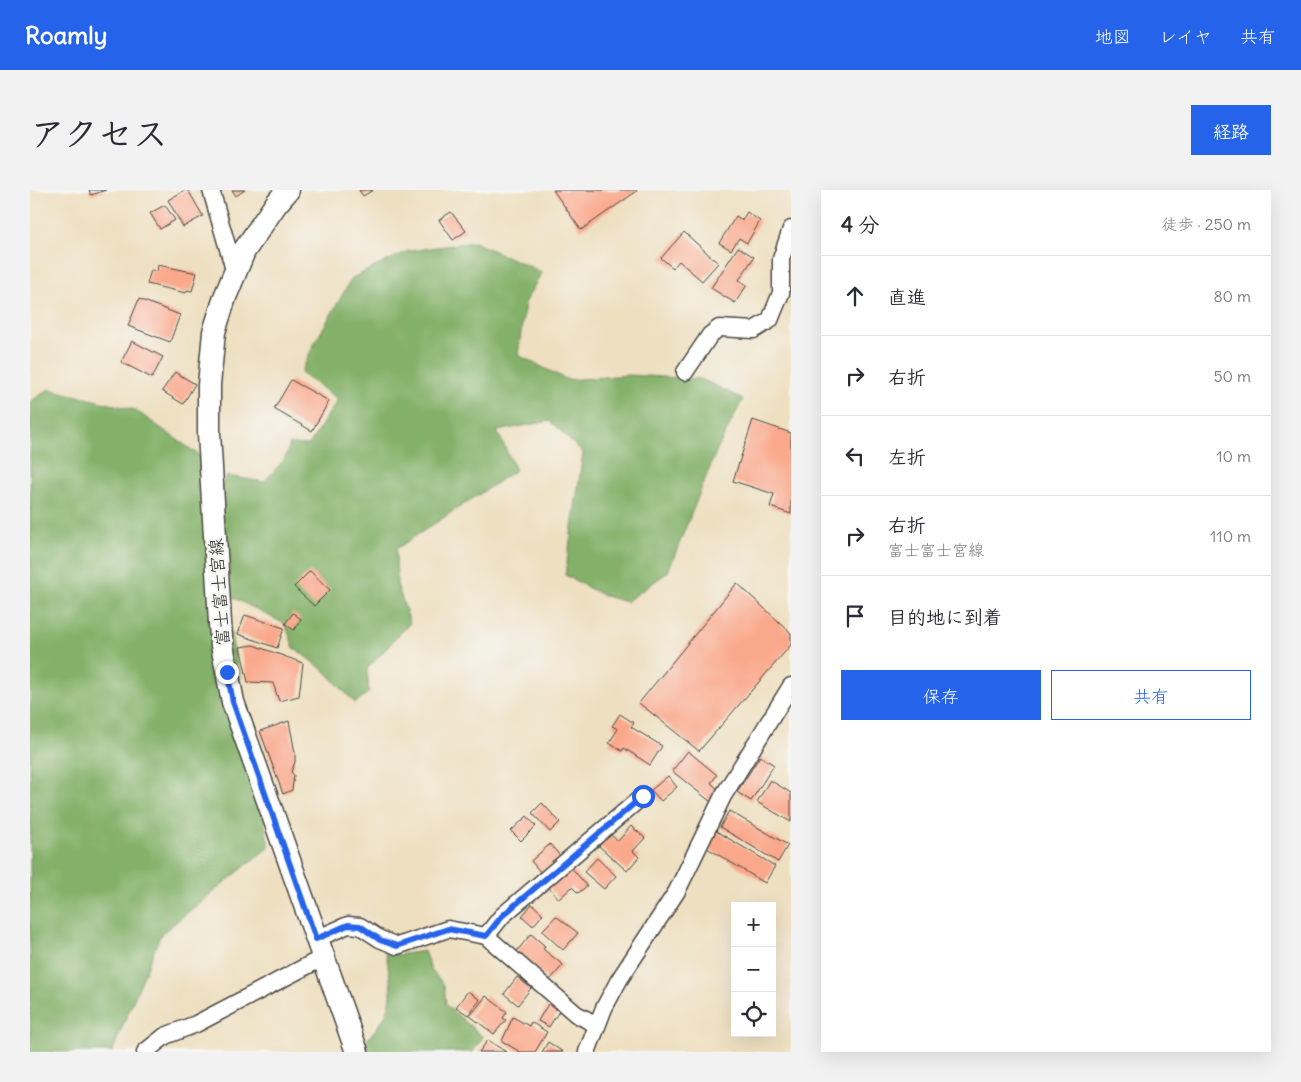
<!DOCTYPE html>
<html lang="ja">
<meta charset="utf-8">
<style>
:root{--surface:#fff;--page:#f2f2f3;--text:#2b2b33;--muted:#7c7c81;--line:#e1e1e2;--accent:#2563eb}
body{margin:0;font-family:Delius,"Klee One",sans-serif;background:var(--page);color:var(--text)}
.controls{position:absolute;right:15px;bottom:15px;display:grid;overflow:hidden;border-radius:0px;box-shadow:0 5px 20px #0002}
.controls button{width:45px;height:45px;display:grid;place-items:center;padding:0;border:0;border-bottom:1px solid var(--line);background:var(--surface);color:var(--text);font:25px sans-serif}
.stop{position:absolute;width:15px;height:15px;margin:-11px;border:4px solid #2563eb;border-radius:50%;background:#fff}
.stop.end{background:#2563eb;border-color:#fff;box-shadow:0 1px 5px #0008}
.list{margin:0;padding:0;list-style:none}
h2{display:flex;justify-content:space-between;align-items:center;height:65px;margin:0;padding:0 20px;font-size:21px}
h2 small{font-size:16px;font-weight:400;color:var(--muted)}
.list li{display:grid;grid-template-columns:32px 1fr auto;gap:15px;align-items:center;box-sizing:border-box;height:80px;padding:0 20px;border-top:1px solid var(--line)}
.list b{display:block;font-size:19px;white-space:nowrap}
.list p{margin:0;font-size:16px;white-space:nowrap;color:var(--muted)}
.list em{font-size:16px;font-style:normal;color:var(--muted)}
.actions{display:flex;gap:10px;padding:15px 20px}
.actions a{flex:1;padding:11px 0;border:1px solid var(--accent);border-radius:0px;text-align:center;font-size:18px;color:var(--accent)}
.actions .main{background:var(--accent);color:#fff}
.icon{flex:none;width:28px;height:28px;fill:none;stroke:currentColor;stroke-width:2;stroke-linecap:round;stroke-linejoin:round}
.map{position:relative;flex:none;width:761px;height:862px;overflow:hidden;border-radius:0px}
header{display:flex;align-items:center;gap:30px;box-sizing:border-box;height:70px;padding:0 25px;background:var(--accent);color:#fff}
header strong{font-size:24px}
nav{display:flex;gap:28px;margin-inline-start:auto;font-size:18px}
.intro{display:flex;align-items:center;justify-content:space-between;box-sizing:border-box;height:120px;padding:0 30px}
h1{margin:0;font-size:35px}
.button{padding:12px 22px;border-radius:0px;background:var(--accent);color:#fff;font-size:18px;font-weight:700}
main{display:flex;gap:30px;padding:0 30px}
aside{flex:1;background:var(--surface);border-radius:0px;box-shadow:0 5px 20px #0002}
.map>svg:first-child{display:block}
.forest{fill:#84b169;stroke:#586e4a}
.building{fill:#faa88b}
.lines{fill:none;stroke-linecap:round;stroke-linejoin:round}
.street-casing{stroke:#484641;stroke-width:19}
.secondary-casing{stroke:#484641;stroke-width:25}
.street{stroke:#fff;stroke-width:16}
.secondary{stroke:#fff;stroke-width:22}
.route{stroke:#2563eb;stroke-width:6}
.labels{text-anchor:middle;dominant-baseline:central;stroke-width:5;stroke-linejoin:round;paint-order:stroke}
.street-label{font-size:18px;fill:#2b2b2b;stroke:#f6f6f2}
</style>
<header>
<strong>Roamly</strong>
<nav><a>地図</a><a>レイヤ</a><a>共有</a></nav>
</header>
<div class="intro"><h1>アクセス</h1><a class="button">経路</a></div>
<main>
<div class="map">
<svg width="761" height="862" viewBox="0 0 761 862">
<rect width="100%" height="100%" fill="#f6f6f2"/>
<filter id="ink" filterUnits="userSpaceOnUse"><feTurbulence type="fractalNoise" baseFrequency=".02" numOctaves="2"/><feDisplacementMap in="SourceGraphic" scale="10" xChannelSelector="R" yChannelSelector="G"/><feConvolveMatrix kernelMatrix="1 2 1 2 8 2 1 2 1" color-interpolation-filters="sRGB"/></filter>
<filter id="wash" filterUnits="userSpaceOnUse"><feTurbulence type="fractalNoise" baseFrequency=".0096" numOctaves="4" result="noise"/><feDisplacementMap in="SourceGraphic" scale="20" xChannelSelector="R" yChannelSelector="G"/><feGaussianBlur stdDeviation="1.12" result="paint"/><feColorMatrix in="noise" values="0 0 0 0 0 0 0 0 0 0 0 0 0 0 0 0 0 1.4 0 .05"/><feComposite in="paint" operator="in"/></filter>
<g filter="url(#wash)">
<rect width="100%" height="100%" fill="#eedfc0"/>
<!-- forest -->
<g class="forest">
<path d="M444 52 512 82 495 112 488 165 538 190 598 185 671 189 713 209 686 262 638 382 596 412 572 405 535 385 553 263 520 231 467 241 486 280 366 359 367 394 380 433 337 479 339 502 325 513 295 481 264 458 255 434 200 406 183 309 197 286 234 292 254 270 260 254 279 255 308 209 271 183 283 156 322 88 378 61Z"/>
<path d="M19 199 105 220 169 265 239 657 131 744 82 862H0V212Z"/>
<path d="M355 758 367 765 394 761 401 780 414 795 416 815 453 847 443 862H335L333 854C369 815 363 807 355 758Z"/>
</g>
<g id="blocks">
<!-- building -->
<g class="building">
<path d="M59 0H76L61 5Z"/>
<path d="M155 0H158L173 26 153 37 138 10Z"/>
<path d="M202 0H215L206 6Z"/>
<path d="M329 0H343L333 6Z"/>
<path d="M523 0H606L607 1 551 40Z"/>
<path d="M135 15 145 30 130 39 120 23Z"/>
<path d="M421 22 436 41 423 50 409 30Z"/>
<path d="M717 22 730 31 717 53 709 48 701 60 689 53 706 26 712 30Z"/>
<path d="M654 42 688 73 672 91 649 71 643 78 631 68Z"/>
<path d="M708 57 724 67 709 90 717 95 705 113 681 98Z"/>
<path d="M128 75 167 83 162 101 157 100 156 103 117 94 121 80 127 81Z"/>
<path d="M109 109 150 125 140 152 98 136Z"/>
<path d="M102 151 133 167 122 188 91 172Z"/>
<path d="M145 182 165 194 153 214 132 201Z"/>
<path d="M261 190 299 211 282 241 244 219Z"/>
<path d="M723 230 761 243V324L740 317 744 304 703 291Z"/>
<path d="M280 381 300 400 284 416 264 397Z"/>
<path d="M707 393 761 443V455L669 561 609 513Z"/>
<path d="M263 423 271 429 264 440 255 434Z"/>
<path d="M215 425 254 438 247 458 208 444Z"/>
<path d="M223 455 273 473 269 506 249 511 243 493 218 492 210 457Z"/>
<path d="M590 524 604 533 601 537 632 556 620 575 594 558 592 561 579 553 588 539 582 536Z"/>
<path d="M259 531 265 563V572L261 582 264 585 262 600 253 604 230 541Z"/>
<path d="M658 561 687 585 681 593 690 601 681 612 642 581Z"/>
<path d="M730 566 744 575 721 611 707 602Z"/>
<path d="M638 586 647 597 631 611 621 600Z"/>
<path d="M740 590 761 603V632L727 612Z"/>
<path d="M512 613 530 632 520 642 502 623Z"/>
<path d="M699 621 758 655 748 672 690 637Z"/>
<path d="M497 626 506 636 491 651 481 641Z"/>
<path d="M601 636 615 648 603 661 609 667 597 681 569 656 580 644 588 651Z"/>
<path d="M686 641 745 676 735 693 677 658Z"/>
<path d="M520 654 531 667 511 683 501 671Z"/>
<path d="M567 668 586 686 574 699 554 682Z"/>
<path d="M540 676 557 696 548 703 542 697 529 709 518 696Z"/>
<path d="M502 714 513 724 503 736 492 726Z"/>
<path d="M526 726 548 743 533 760 512 741Z"/>
<path d="M501 744 515 756 513 759 533 775 519 791 486 762Z"/>
<path d="M487 787 501 798 488 815 474 804Z"/>
<path d="M438 801 450 810 438 825 426 817Z"/>
<path d="M456 806 477 822 473 828 476 830 464 844 440 826Z"/>
<path d="M518 814 529 821 519 837 508 831Z"/>
<path d="M483 827 499 836 501 832 517 842 505 862H490L472 851Z"/>
<path d="M458 850 476 862H449Z"/>
<path d="M518 852 533 862H512Z"/>
</g>
</g>
</g>
<g filter="url(#ink)">
<use href="#blocks" fill-opacity="0" stroke="#484641" stroke-width="1"/>
<g class="lines">
<!-- street casing -->
<g class="street-casing">
<g id="street">
<path d="M181 0 205 83"/>
<path d="M655 182 680 145 689 138 724 140 740 130 751 103V69L761 39"/>
<path d="M456 746 472 726 613 606"/>
<path d="M286 749 318 735 330 736 350 749 367 756 418 739 456 746 546 824 567 835"/>
<path d="M115 862 135 846 166 834 294 767"/>
<path d="M557 862 574 818 589 790 647 701 693 606 761 496"/>
</g>
</g>
<!-- secondary casing -->
<g class="secondary-casing">
<path id="secondary" d="M258 0 246 14 214 61 195 107 184 142 179 195V243L191 450 203 512 327 862"/>
</g>
<!-- street -->
<use href="#street" class="street"/>
<!-- secondary -->
<use href="#secondary" class="secondary"/>
</g>
</g>
<g class="lines" filter="url(#ink)">
<!-- route -->
<path class="route" d="M197 482 203 512 286 749 318 735 330 736 350 750 367 756 418 739 456 746 472 726 613 606"/>
</g>
<g class="labels">
<!-- street labels -->
<g class="street-label">
<text transform="translate(189 402) rotate(-94)">富士富士宮線</text>
</g>
</g>
</svg>
<div class="controls">
<button>+</button>
<button>−</button>
<button><svg class="icon" aria-label="locate" viewBox="0 0 24 24"><circle cx="12" cy="12" r="6"/><path d="M12 2v4M12 18v4M2 12h4M18 12h4"/></svg></button>
</div>
<div class="stop" style="left:613px;top:606px"></div>
<div class="stop end" style="left:197px;top:482px"></div>
</div>
<aside>
<h2>4 分<small>徒歩 · 250 m</small></h2>
<ul class="list">
<li><svg class="icon" aria-label="ahead" viewBox="0 0 24 24"><path d="M12 20V5M6 11l6-6 6 6"/></svg><div><b>直進</b></div><em>80 m</em></li>
<li><svg class="icon" aria-label="right" viewBox="0 0 24 24"><path d="M7 20v-9h11M14 6l5 5-5 5"/></svg><div><b>右折</b></div><em>50 m</em></li>
<li><svg class="icon" aria-label="left" viewBox="0 0 24 24"><path d="M17 20v-9H6M10 6l-5 5 5 5"/></svg><div><b>左折</b></div><em>10 m</em></li>
<li><svg class="icon" aria-label="right" viewBox="0 0 24 24"><path d="M7 20v-9h11M14 6l5 5-5 5"/></svg><div><b>右折</b><p>富士富士宮線</p></div><em>110 m</em></li>
<li><svg class="icon" aria-label="arrive" viewBox="0 0 24 24"><path d="M6 21V4h12l-3 4 3 4H6"/></svg><div><b>目的地に到着</b></div></li>
</ul>
<div class="actions"><a class="main">保存</a><a>共有</a></div>
</aside>
</main>
